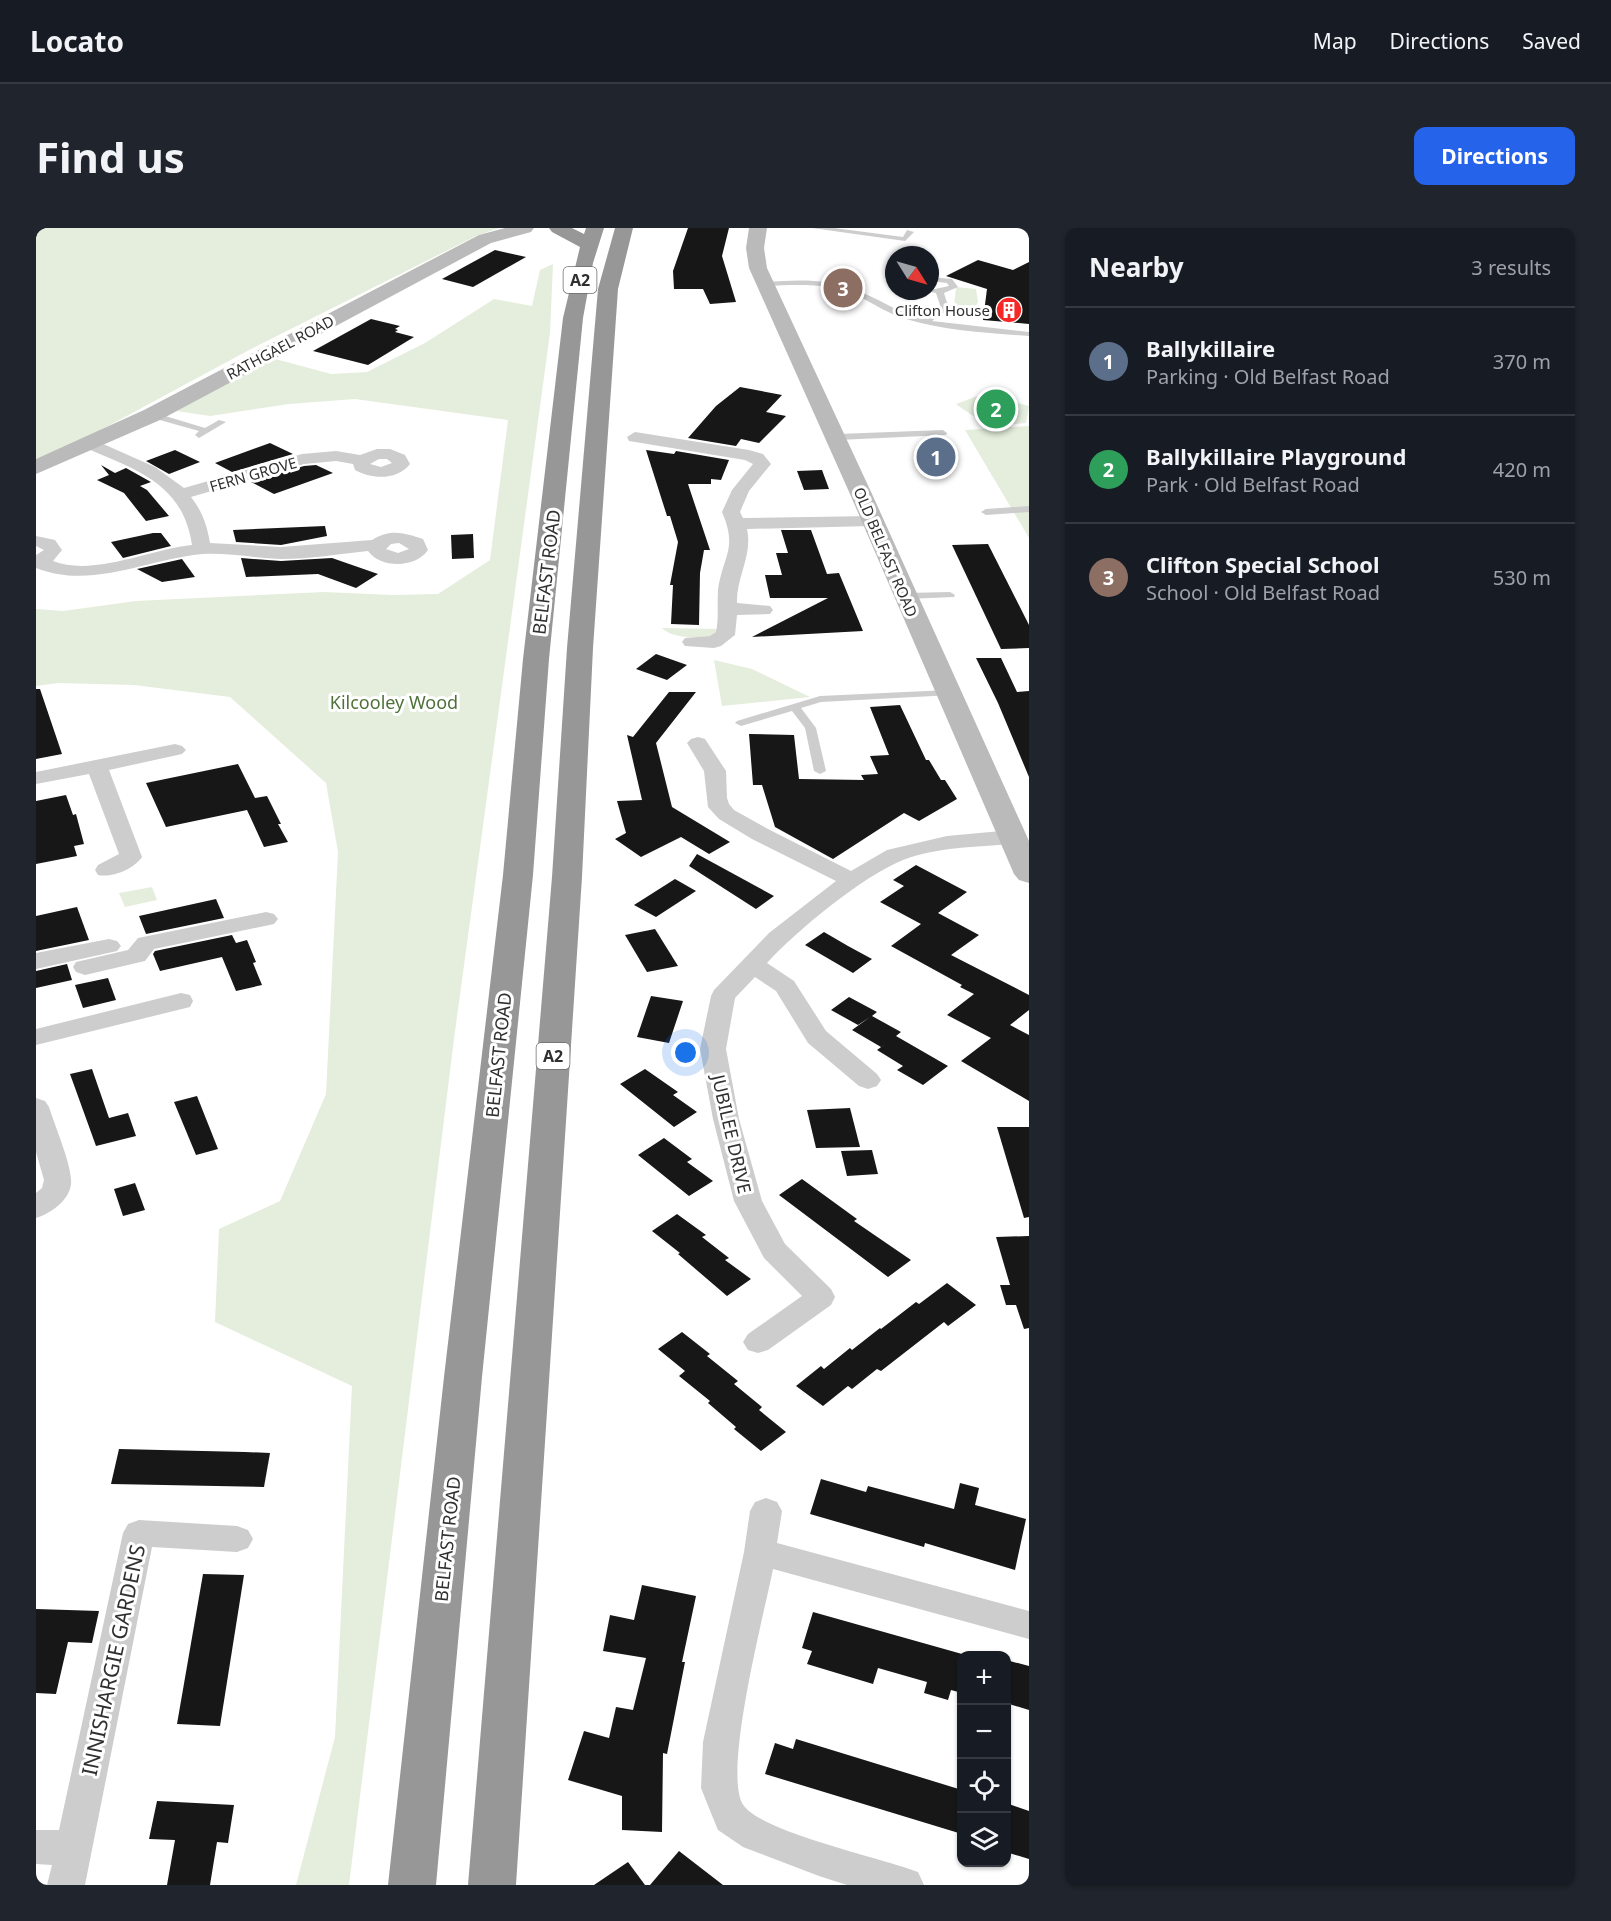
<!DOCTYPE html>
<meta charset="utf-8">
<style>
:root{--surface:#171b24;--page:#20242c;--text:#f1f3f6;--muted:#9ea1a6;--line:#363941;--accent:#2563eb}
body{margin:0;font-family:"Noto Sans",sans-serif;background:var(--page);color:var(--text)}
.controls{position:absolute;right:18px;bottom:18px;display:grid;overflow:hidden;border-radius:12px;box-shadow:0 2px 4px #0004}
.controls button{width:54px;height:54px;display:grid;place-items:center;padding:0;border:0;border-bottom:2px solid var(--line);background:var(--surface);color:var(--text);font:30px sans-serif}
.compass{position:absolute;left:849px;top:18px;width:54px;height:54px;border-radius:50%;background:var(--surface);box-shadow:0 2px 4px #0004;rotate:127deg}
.you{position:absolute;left:650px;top:825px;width:21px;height:21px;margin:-15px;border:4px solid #fff;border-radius:50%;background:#1a73e8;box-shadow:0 0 0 9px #1a73e833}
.badge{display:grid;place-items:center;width:39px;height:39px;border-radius:50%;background:var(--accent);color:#fff;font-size:20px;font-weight:700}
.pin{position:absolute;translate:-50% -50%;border:3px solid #fff;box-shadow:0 2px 6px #0006}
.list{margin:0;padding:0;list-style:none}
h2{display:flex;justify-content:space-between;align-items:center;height:78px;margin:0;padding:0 24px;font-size:26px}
h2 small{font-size:20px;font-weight:400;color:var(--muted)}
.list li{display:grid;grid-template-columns:39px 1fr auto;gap:18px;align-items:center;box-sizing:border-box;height:108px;padding:0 24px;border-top:2px solid var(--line)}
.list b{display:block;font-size:22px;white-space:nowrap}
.list p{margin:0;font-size:20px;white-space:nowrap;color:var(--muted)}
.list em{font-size:20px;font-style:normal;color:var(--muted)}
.icon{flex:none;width:33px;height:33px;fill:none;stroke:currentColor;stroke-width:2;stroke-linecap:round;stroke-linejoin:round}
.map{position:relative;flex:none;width:993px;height:1657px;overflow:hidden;border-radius:12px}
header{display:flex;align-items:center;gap:36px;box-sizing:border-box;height:84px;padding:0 30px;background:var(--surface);border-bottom:2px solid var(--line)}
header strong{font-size:28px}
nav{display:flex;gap:33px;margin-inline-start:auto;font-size:21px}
.intro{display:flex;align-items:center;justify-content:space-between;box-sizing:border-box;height:144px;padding:0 36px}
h1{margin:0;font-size:42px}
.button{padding:15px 27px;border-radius:12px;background:var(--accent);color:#fff;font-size:21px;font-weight:700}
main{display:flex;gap:36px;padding:0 36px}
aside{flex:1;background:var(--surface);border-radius:12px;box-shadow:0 2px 4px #0004}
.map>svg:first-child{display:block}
.green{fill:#e5eedd}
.building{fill:#171717}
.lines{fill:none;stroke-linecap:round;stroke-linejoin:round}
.lane{fill:#cdcdcd;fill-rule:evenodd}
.street{fill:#cdcdcd;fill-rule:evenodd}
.secondary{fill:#bababa;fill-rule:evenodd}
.highway{fill:#979797;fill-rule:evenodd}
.labels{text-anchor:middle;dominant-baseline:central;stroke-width:6;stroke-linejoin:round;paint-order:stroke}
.far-poi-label{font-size:15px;fill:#303030;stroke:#fff;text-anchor:end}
.far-street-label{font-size:15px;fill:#303030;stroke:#fff}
.shield{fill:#fff;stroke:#6e6e6e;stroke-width:1.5}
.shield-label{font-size:16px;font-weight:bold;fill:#303030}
.street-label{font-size:18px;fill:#303030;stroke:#fff}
.park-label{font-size:18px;fill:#4e7139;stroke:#fff}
.near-street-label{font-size:21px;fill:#303030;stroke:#fff}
</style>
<header>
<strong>Locato</strong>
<nav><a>Map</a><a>Directions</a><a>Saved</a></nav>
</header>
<div class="intro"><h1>Find us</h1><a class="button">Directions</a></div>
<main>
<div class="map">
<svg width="993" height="1657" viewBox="0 0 993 1657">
<rect width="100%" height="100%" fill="#fff"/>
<!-- green -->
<g class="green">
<path d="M0 0H463L440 8 215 121 48 211 0 231Z"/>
<path d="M517 36 514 105 418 811 313 1657H260L299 1509 316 1158 179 1094 183 1001 244 973 290 866 302 624 290 555 194 469 98 457 22 455 0 458V381L27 383 100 373 288 364 357 367 402 366 454 332 472 192 319 171 253 176 174 188 141 183 236 130 295 146 331 144 389 115 458 71 496 78 504 42Z"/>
<path d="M920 59 940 61 942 74 935 86 918 78Z"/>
<path d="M947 166 993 178 990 195C955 198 950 198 920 176Z"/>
<path d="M993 198V310L929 202Z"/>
<path d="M626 400 684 401 681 407C665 410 638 412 626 400Z"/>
<path d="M678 432 716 441 774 469 686 478Z"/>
<path d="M116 659 121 672 89 679 83 665Z"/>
</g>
<!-- building -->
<g class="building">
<path d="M652 0H693L686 28 700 74 674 76 667 61H638L637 43Z"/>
<path d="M459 22 490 29 437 59 406 51Z"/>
<path d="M942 32 977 42 993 34V96L947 92 951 61 910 48Z"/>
<path d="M335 91 364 98 359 101 362 102 359 104 378 109 332 137 277 123Z"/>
<path d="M704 159 746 167 730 184 750 188 723 215 705 211 700 218 652 210 680 178Z"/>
<path d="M234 215 257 226 196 244 179 235Z"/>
<path d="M139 222 164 234 133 246 110 233Z"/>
<path d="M610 222 638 226 640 223 693 232 685 252 675 251V256H652L674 322H668L664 345 663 397 635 396 637 357H634L642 314 634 288H631Z"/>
<path d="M65 237 79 245 90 240 115 254 104 258 111 262 133 288 110 293 88 265 61 252 73 247Z"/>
<path d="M280 237 297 245 238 266 215 254 268 238Z"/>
<path d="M786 242 793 261 768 262 761 243Z"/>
<path d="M289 298 291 308 245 317 200 314 197 302Z"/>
<path d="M745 302H775L791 346 803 345 827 403 716 409 792 370H734L729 347H746L740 325H752Z"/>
<path d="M117 305H125L135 318 87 330 75 314Z"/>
<path d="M437 306 438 330 416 331 415 307Z"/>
<path d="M952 316 993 397V420L965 421 916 317Z"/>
<path d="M205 330 245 333 296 330 342 346 320 360 282 346 210 349Z"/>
<path d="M146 331 159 349 126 354 101 341Z"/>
<path d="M620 426 651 437 631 452 600 441Z"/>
<path d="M940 430H965L981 464 993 463V549L962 475Z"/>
<path d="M0 461H4L26 526 0 531Z"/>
<path d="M633 464H660L620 515 636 579 694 614 673 626 645 609 605 629 579 611 590 605 581 573 606 572 591 507 597 509Z"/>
<path d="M864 477 890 532H893L905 552H909L921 571 883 593 868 585 797 631 739 599 726 557H717L713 506 758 507 763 551 828 552 825 547 842 546 834 528 853 527 834 479Z"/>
<path d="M202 536 219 570 231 568 245 596H242L252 614 228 619 211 582 130 599 110 555Z"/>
<path d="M30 567 37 587 40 586 48 616 38 618 41 628 0 636V573Z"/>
<path d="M661 626 738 668 720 681 653 638Z"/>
<path d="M880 637 931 664 902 685 943 707 915 727 993 767V782L974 797 993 807V873L925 833 955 810 911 787 938 766 924 759 926 757 855 718 885 696 844 674 868 658 857 652Z"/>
<path d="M639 651 660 663 620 689 598 677Z"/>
<path d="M180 671 188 690 110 706 103 688Z"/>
<path d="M41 679 53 712 0 723V688Z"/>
<path d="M619 701 642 738 611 744 589 707Z"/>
<path d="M788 704 812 718 836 731 817 745 769 717Z"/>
<path d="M196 707 200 715 211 712 220 734 217 735 226 757 200 763 186 729 124 743 117 726 119 723Z"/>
<path d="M31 736 36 752 0 760V743Z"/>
<path d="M72 750 80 772 47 780 39 757Z"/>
<path d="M615 768 647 773 633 815 601 809Z"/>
<path d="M813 769 841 784 836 788 865 804 860 808 912 838 887 857 861 842 867 838 841 822 852 814 845 819 816 802 834 789 822 797 795 782Z"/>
<path d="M56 841 73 890 92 885 100 908 60 918 34 846Z"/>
<path d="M609 841 642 864 637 867 661 884 638 899 584 856Z"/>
<path d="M161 868 182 921 160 927 138 874Z"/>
<path d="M814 880 824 919 780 920 771 882Z"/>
<path d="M961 899H993V989L988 990Z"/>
<path d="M628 910 656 931 651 934 677 953 653 968 602 927Z"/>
<path d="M836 922 842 946 811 948 805 923Z"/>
<path d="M766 951 821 991 818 993 875 1032 852 1049 743 967Z"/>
<path d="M99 955 109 982 87 988 78 961Z"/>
<path d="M641 986 670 1007 666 1009 693 1030 689 1032 715 1051 691 1068 642 1026 644 1025 616 1003Z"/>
<path d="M993 1008V1100L988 1101 980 1077H970L964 1057H974L960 1009Z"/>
<path d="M911 1055 940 1077 912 1098 908 1094 845 1143 841 1141 816 1161 812 1158 787 1178 760 1158 785 1138 788 1141 814 1120 816 1122 844 1100 845 1101 880 1074 883 1076Z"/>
<path d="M646 1104 674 1126 671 1128 702 1153 698 1156 726 1179 723 1182 750 1204 725 1223 698 1201 700 1199 672 1175 674 1173 643 1148 649 1143 622 1121Z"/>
<path d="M83 1221 209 1224 234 1225 228 1259 75 1256Z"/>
<path d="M785 1251 830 1264 832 1258 918 1281 924 1255 943 1260 939 1277 990 1291 979 1342 889 1315 888 1319 774 1286Z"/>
<path d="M167 1346 208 1347 184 1498 141 1496Z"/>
<path d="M606 1357 660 1368 646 1434H649L631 1526 627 1525 626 1604 586 1602V1568L532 1552 548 1503 573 1510 580 1479 597 1482 610 1430 567 1423 574 1387 598 1392Z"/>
<path d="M0 1381 63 1383 56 1415 32 1414 20 1466 0 1465Z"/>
<path d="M777 1384 926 1426V1465L915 1462 912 1472 888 1465 891 1454 842 1440 837 1456 771 1436 776 1423 766 1420Z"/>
<path d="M970 1432 993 1438V1482L970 1475Z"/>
<path d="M760 1511 926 1562V1606L729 1546 739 1515 757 1521Z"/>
<path d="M121 1573 198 1577 192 1615 181 1614 174 1657H131L139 1612 113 1611Z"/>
<path d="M970 1575 993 1583V1631L970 1624Z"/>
<path d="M643 1623 687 1657H614Z"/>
<path d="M592 1634 609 1657H558Z"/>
</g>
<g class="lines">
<!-- lane -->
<g class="lane">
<path d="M776 0H798L867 9 871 2 878 4 869 13Z"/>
<path d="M894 49 916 51 922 59 908 65 913 81 896 93 993 104V108C952 105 910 103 870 91 852 86 837 75 820 67 791 54 760 57 729 58L725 56 729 54C759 52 789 50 818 61 842 70 862 85 888 91L905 80 900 65 890 63 913 58 911 55 894 53Z"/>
<path d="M116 184 169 200 183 192 190 194 163 210 159 207 163 203 113 189V185Z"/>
<path d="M907 202 911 205 910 207 802 212 798 209 802 206Z"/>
<path d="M993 278V284L950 287 945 284 950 281Z"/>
<path d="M914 364 919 367 918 369 870 371 865 368 870 365Z"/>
<path d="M912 462 916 463V467L785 474 765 480 780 500 790 543 784 546 778 543 769 500 756 483 705 498 699 495 701 493 784 468Z"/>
</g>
<!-- street -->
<g class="street">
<path d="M599 204 713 222 727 226 735 236 713 263 704 284 707 290 836 288 842 289 845 293 842 297 836 298 711 301C717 327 700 350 701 375L734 378 737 382 734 386 701 387 699 407 685 418 678 420 649 418 646 414 649 410 674 408 680 404C683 390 681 376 682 362 687 327 702 321 686 284L696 262 717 236 709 232 593 213 591 209Z"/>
<path d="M56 211 119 239 148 260 266 226 300 223 324 227 341 221H354L369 227 374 236C361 253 335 251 319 242L317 236 300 233 268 236 155 269C166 283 171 297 174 315L245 319 336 312C354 300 369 305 387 311L392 322C380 340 345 341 332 323 303 326 274 331 245 331 219 330 193 325 167 326 110 331 56 362 0 340V327L8 322 0 318V308L19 312 26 322 17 333C57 349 115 321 156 317 147 255 100 242 50 220L48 216 50 212ZM343 231H351L356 235 345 239 334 236ZM363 315 373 321 362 325 350 321 355 316Z"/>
<path d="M662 509 669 511 690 543 691 570 693 576 698 582 732 601 815 643 851 622 911 608 976 602 984 604 987 609 984 614 976 616C941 619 900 619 867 632 827 648 760 703 731 735L758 753 790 803 841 846 845 852 841 858 832 861 823 858 772 815 740 763 719 749 699 770 690 821 703 891 726 973 749 1016 795 1061 799 1069 795 1077 732 1122 722 1125 712 1122 707 1114 712 1106 766 1068 728 1030 698 973 677 891 664 821 675 768 678 762 733 705 800 653 716 611 683 591 672 579 668 543 651 515 655 511Z"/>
<path d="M139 516 146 518 150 522 146 526 73 542 106 629C98 641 76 650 62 647L59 642 62 637 83 626 53 546 0 556V544Z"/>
<path d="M230 684 238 686 242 691 238 696 118 721 109 733 49 747 40 744 37 739 40 734 92 722 102 710Z"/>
<path d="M73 711 81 713 85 718 81 723 0 741V725Z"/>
<path d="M145 765 154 767 157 773 154 779 0 817V801Z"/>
<path d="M0 870 9 873 13 879C19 898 34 933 35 951 37 970 16 985 0 990V965L6 960 8 952 0 924Z"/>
<path d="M730 1270 741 1274 746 1283 741 1315 993 1383V1411L737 1341C729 1383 685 1549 708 1578 729 1605 846 1630 882 1644L888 1657H811L783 1648 707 1619 682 1602 677 1590 665 1560 667 1514 708 1324 714 1283 719 1274Z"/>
<path d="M103 1292 201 1298 212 1302 217 1311 212 1320 201 1324 116 1319 49 1657H11L16 1637 0 1636V1602H23L87 1305 92 1296Z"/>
</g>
<!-- secondary -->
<g class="secondary">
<path d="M469 0H498L495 4 455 15 124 192 0 246V231L108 182 443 7Z"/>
<path d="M713 0H731L728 20 731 40 836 266 993 613V655L983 652 978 646 814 266 713 40 710 20Z"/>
</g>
<!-- highway -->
<g class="highway">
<path d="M513 0H536L548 6 550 0H568L557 35 547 90 513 431 497 647 446 1149 400 1657H352L408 1149 467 647 487 431 527 90 544 19 516 4Z"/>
<path d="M579 0H597L582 61 557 420 546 649 480 1657H432L516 649 531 420 562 61Z"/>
</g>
</g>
<!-- icons -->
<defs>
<g id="building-disc" transform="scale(1.35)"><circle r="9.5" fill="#f62724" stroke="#fff"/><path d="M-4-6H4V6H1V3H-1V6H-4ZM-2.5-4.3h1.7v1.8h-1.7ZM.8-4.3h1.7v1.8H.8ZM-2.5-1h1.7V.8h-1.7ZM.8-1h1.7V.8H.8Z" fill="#fff"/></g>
</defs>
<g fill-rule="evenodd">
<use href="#building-disc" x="973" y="82"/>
</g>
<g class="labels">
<!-- far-poi labels -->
<g class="far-poi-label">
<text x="954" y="82">Clifton House</text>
</g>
<!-- far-street labels -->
<g class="far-street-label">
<text transform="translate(244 119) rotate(-28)">RATHGAEL ROAD</text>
<text transform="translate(217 246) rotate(-16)">FERN GROVE</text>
<text transform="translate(850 324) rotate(67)">OLD BELFAST ROAD</text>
</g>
<!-- shield labels -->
<g class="shield">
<rect x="527.5" y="39" width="33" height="26" rx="4.5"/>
<rect x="500.5" y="815" width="33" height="26" rx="4.5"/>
</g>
<g class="shield-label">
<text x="544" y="52">A2</text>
<text x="517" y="828">A2</text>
</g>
<!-- street labels -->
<g class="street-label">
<text transform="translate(510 344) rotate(-83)">BELFAST ROAD</text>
<text transform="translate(462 827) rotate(-84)">BELFAST ROAD</text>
<text transform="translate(696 906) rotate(77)">JUBILEE DRIVE</text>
<text transform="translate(411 1311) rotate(-84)">BELFAST ROAD</text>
</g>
<!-- park labels -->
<g class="park-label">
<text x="358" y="474">Kilcooley Wood</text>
</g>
<!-- near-street labels -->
<g class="near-street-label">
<text transform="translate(77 1432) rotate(-78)">INNISHARGIE GARDENS</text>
</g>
</g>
</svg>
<div class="controls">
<button>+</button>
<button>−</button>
<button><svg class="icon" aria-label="locate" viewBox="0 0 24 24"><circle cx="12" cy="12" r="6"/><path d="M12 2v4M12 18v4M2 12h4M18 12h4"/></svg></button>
<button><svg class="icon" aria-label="layers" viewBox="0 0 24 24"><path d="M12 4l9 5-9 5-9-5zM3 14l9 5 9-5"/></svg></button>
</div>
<svg class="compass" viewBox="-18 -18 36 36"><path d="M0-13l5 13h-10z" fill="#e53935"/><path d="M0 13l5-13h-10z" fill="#9ea1a6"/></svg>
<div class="you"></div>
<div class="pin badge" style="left:900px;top:229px;background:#5c6f8a">1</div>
<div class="pin badge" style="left:960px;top:181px;background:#2e9e5b">2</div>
<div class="pin badge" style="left:807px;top:60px;background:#8d6e63">3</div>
</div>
<aside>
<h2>Nearby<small>3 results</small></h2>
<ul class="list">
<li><span class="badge" style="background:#5c6f8a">1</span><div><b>Ballykillaire</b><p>Parking · Old Belfast Road</p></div><em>370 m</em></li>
<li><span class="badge" style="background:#2e9e5b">2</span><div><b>Ballykillaire Playground</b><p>Park · Old Belfast Road</p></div><em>420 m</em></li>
<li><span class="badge" style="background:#8d6e63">3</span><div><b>Clifton Special School</b><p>School · Old Belfast Road</p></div><em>530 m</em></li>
</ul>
</aside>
</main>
